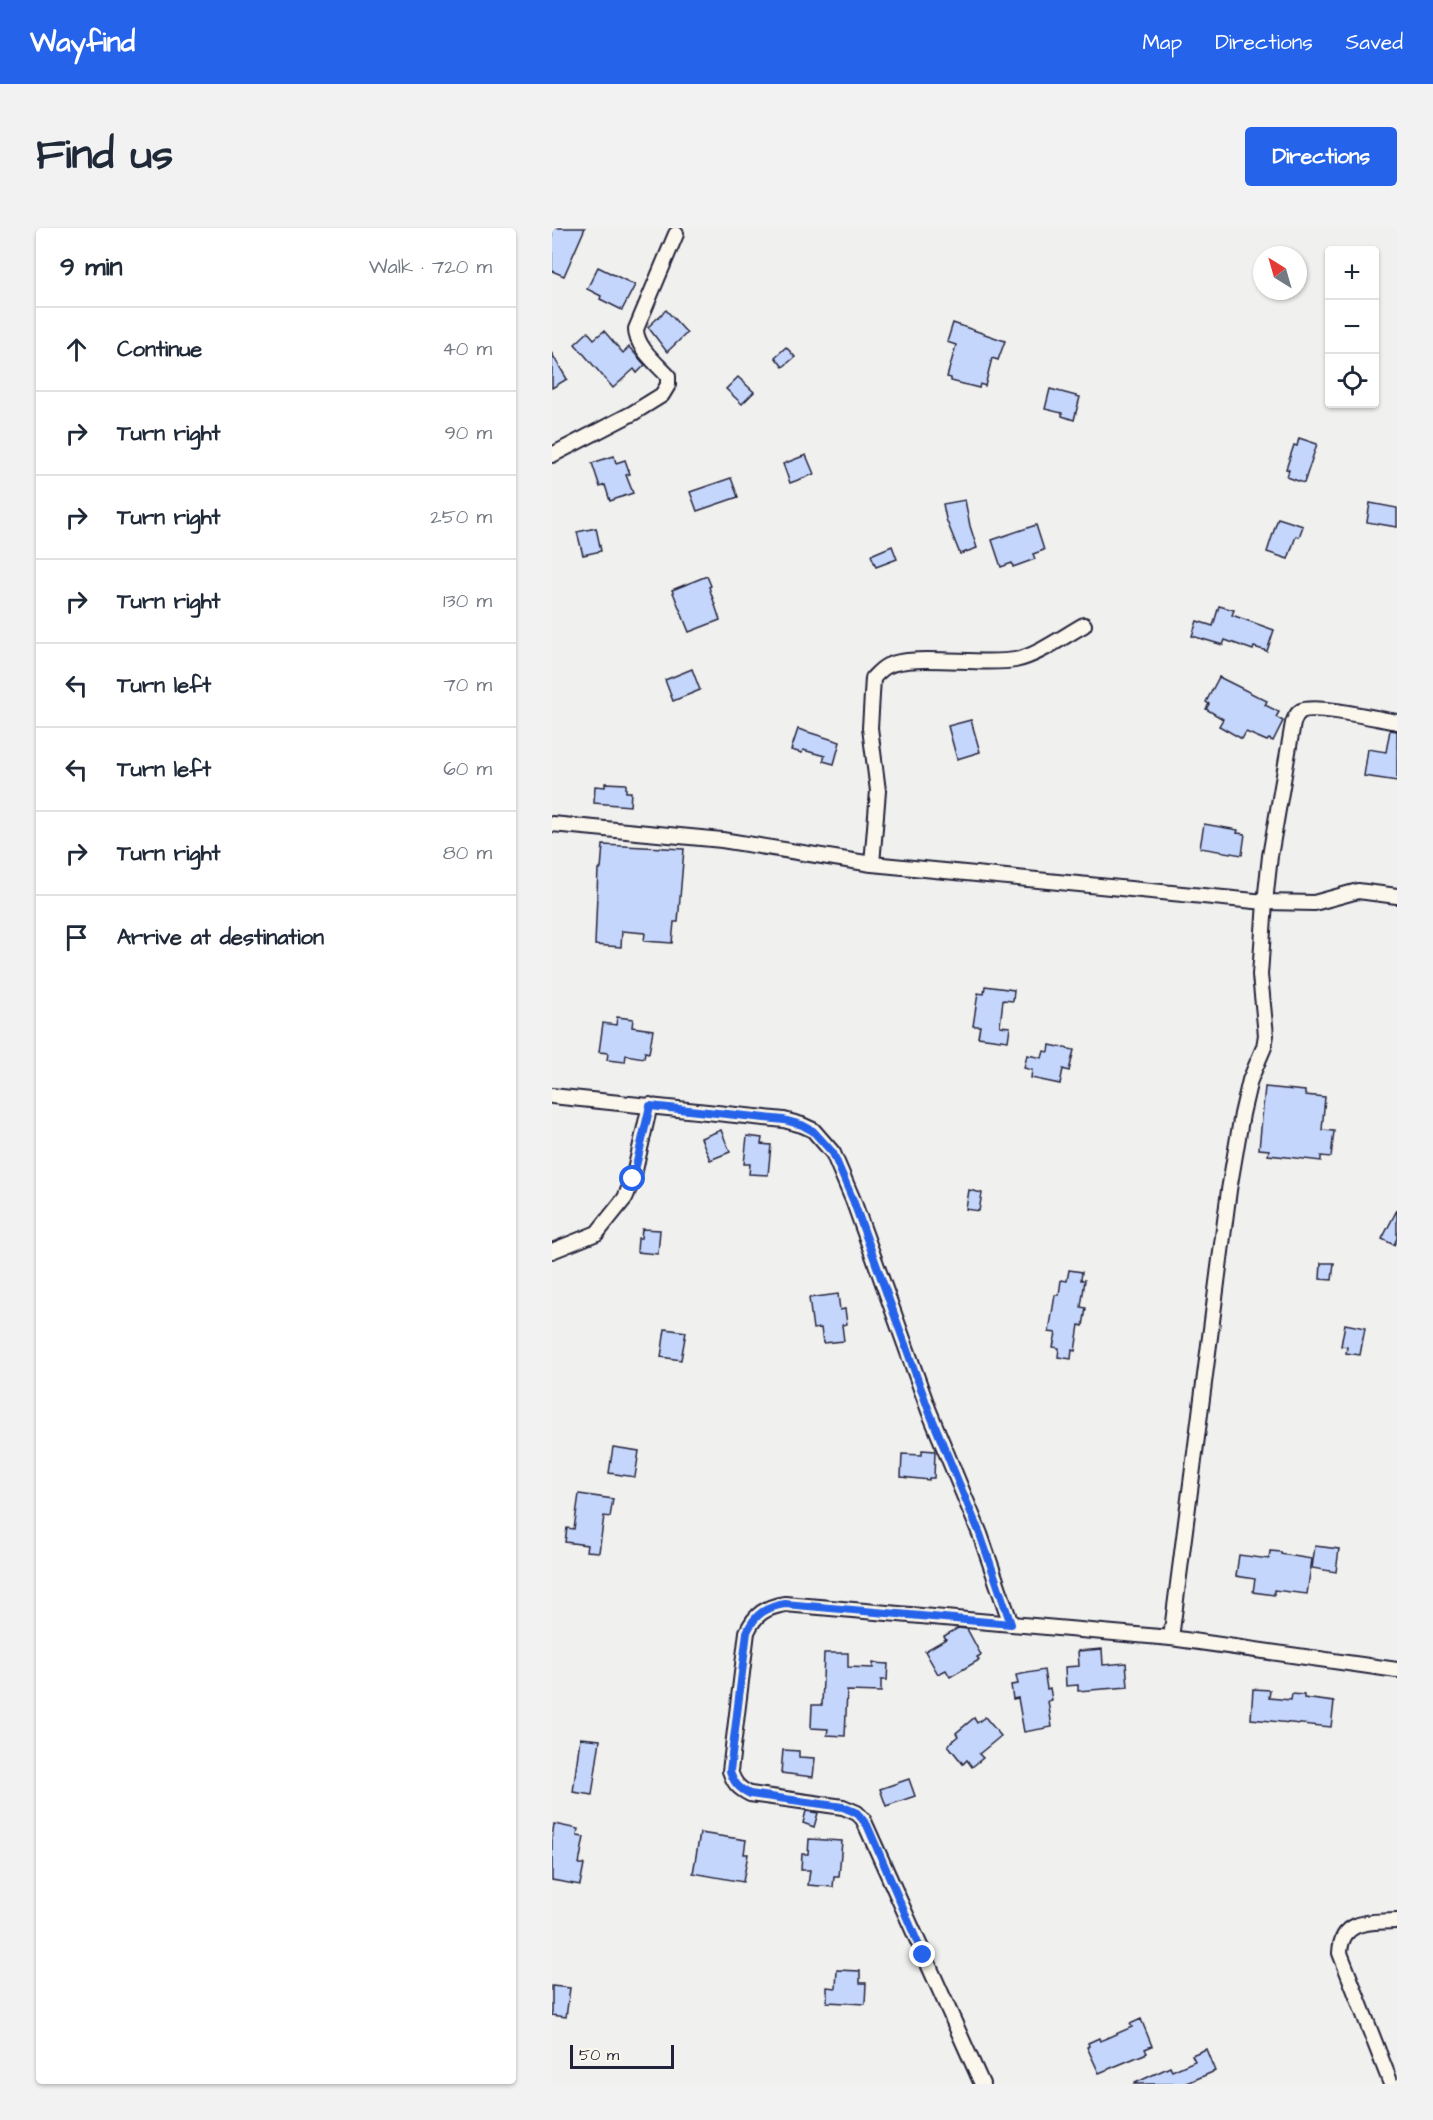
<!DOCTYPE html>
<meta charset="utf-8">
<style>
:root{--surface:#fff;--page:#f2f2f3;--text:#1f2937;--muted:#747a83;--line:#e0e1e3;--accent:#2563eb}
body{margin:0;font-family:"Architects Daughter",sans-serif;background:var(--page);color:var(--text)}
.controls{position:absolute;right:18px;top:18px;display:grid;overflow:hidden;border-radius:6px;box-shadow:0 2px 4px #0004}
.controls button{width:54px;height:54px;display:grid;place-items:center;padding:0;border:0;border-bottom:2px solid var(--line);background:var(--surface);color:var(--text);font:30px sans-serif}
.compass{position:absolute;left:701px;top:18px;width:54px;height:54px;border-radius:50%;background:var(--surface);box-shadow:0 2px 4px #0004;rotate:323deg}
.scale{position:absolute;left:18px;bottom:15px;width:104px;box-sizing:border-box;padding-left:6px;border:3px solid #22223b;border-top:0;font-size:16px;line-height:21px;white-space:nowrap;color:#22223b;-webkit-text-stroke:4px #fbf7ec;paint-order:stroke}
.stop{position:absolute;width:18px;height:18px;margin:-14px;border:4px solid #2563eb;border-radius:50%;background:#fff}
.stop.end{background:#2563eb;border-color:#fff;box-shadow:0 2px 6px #0008}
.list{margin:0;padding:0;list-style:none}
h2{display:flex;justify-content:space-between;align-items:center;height:78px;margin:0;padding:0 24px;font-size:26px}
h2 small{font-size:20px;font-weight:400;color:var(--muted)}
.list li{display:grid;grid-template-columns:39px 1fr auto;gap:18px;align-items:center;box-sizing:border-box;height:84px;padding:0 24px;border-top:2px solid var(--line)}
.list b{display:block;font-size:22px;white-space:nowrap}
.list em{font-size:20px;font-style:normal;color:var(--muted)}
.icon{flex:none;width:33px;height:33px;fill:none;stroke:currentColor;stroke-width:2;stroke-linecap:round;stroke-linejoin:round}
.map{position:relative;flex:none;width:845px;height:1856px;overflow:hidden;border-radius:6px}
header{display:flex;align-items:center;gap:36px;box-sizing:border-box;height:84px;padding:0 30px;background:var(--accent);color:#fff}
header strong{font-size:28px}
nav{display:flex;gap:33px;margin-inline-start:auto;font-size:21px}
.intro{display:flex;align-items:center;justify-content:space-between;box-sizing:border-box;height:144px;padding:0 36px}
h1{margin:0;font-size:42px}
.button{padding:15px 27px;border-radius:6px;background:var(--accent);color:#fff;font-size:21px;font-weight:700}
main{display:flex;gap:36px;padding:0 36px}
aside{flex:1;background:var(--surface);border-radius:6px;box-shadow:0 2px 4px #0004}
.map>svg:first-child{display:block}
.building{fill:#c5d6fc;stroke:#22223b;stroke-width:1.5}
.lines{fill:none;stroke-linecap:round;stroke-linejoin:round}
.street-casing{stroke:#22223b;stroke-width:18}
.street{stroke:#fbf7ec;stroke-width:14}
.route{stroke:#2563eb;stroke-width:8}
</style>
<header>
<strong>Wayfind</strong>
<nav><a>Map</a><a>Directions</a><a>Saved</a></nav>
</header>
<div class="intro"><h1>Find us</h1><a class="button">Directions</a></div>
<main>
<aside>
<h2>9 min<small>Walk · 720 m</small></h2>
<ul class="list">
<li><svg class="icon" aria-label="ahead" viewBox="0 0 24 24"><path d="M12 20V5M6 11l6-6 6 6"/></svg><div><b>Continue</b></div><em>40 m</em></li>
<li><svg class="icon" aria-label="right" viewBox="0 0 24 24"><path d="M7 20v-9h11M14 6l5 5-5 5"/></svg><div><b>Turn right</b></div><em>90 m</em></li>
<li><svg class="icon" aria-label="right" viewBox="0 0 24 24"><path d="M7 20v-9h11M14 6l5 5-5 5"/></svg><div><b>Turn right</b></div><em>250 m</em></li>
<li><svg class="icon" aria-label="right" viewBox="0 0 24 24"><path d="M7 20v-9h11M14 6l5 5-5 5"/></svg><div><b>Turn right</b></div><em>130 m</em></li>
<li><svg class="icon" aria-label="left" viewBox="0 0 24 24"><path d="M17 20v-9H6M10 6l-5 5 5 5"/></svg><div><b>Turn left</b></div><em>70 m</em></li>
<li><svg class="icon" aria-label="left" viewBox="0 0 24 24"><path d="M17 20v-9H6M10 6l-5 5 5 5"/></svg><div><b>Turn left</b></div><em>60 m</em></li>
<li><svg class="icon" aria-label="right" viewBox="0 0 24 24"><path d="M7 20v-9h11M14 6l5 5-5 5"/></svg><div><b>Turn right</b></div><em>80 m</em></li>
<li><svg class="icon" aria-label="arrive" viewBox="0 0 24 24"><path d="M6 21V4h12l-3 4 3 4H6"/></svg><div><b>Arrive at destination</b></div></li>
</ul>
</aside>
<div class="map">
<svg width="845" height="1856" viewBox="0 0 845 1856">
<rect width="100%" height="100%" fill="#f0f0ef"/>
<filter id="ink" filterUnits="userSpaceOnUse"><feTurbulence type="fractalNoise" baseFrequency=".0167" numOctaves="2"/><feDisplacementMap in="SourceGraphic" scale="12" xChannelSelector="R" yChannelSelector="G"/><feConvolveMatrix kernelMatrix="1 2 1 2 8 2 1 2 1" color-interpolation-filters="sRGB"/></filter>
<g filter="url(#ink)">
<!-- building -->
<g class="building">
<path d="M0 0H33L12 48 0 43Z"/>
<path d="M46 39 83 57 70 82 48 71 49 68 35 61Z"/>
<path d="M114 82 135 105 115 124 96 99Z"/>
<path d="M401 95 453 113 446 132 440 130 433 158 428 156 427 160 399 153V150L395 149 404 117 395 114Z"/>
<path d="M52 103 71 125 77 119 93 137 85 145 82 141 61 160 23 116 36 104 42 111Z"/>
<path d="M234 119 243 129 231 139 223 129Z"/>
<path d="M0 126 15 151 0 160Z"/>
<path d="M186 149 202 164 190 176 174 161Z"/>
<path d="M498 161 528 169 522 192 510 188V185L493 181Z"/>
<path d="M747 210 765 216 752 255 735 249 737 242 734 241 742 217 745 218Z"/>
<path d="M254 227 262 246 238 255 231 236Z"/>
<path d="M62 228 64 235 73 232 78 246 74 247 81 265 58 273 53 257 48 259 40 235Z"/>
<path d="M179 250 186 269 145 283 138 264Z"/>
<path d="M413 272 418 298 425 320 408 326 394 291 391 276Z"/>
<path d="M818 275 845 280V299L815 294Z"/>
<path d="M726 290 751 298 747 309 744 308 736 331 715 324Z"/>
<path d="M484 297 492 322 481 326 483 331 461 339 460 335 449 339 440 312Z"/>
<path d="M44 300 49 323 31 327 25 304Z"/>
<path d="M340 318 345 331 324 339 319 327Z"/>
<path d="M155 348 159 358 157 359 168 392 137 404 120 362Z"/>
<path d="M667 378 682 382 680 387 722 402 715 423 702 419 701 422 673 412 671 417 640 408 645 393 661 398Z"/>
<path d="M140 441 148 462 121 473 113 452Z"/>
<path d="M667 449 715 473 713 477 727 484 724 489 731 493 721 513 717 511 715 513 694 504 690 511 667 498 671 491 654 481 657 476 654 474Z"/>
<path d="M419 492 428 524 405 531 396 498Z"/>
<path d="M246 501 288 514 282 536 271 533 273 528 251 522 250 525 239 522Z"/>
<path d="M838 502 845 503V553L812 548 816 521 834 524Z"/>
<path d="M53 555 74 556V564H79L78 578 42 575 43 558 53 559Z"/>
<path d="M652 596 686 602 685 605 693 606 690 627 648 620Z"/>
<path d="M51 617 132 621 126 694H122L120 715 92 713 93 705 70 703 69 719 43 717 46 641H49Z"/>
<path d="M433 758 462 762 461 773 451 772 448 798 458 799 456 813 426 809 428 798H421L426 765 432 766Z"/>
<path d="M65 789 81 791 80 799 101 802 97 825 93 824 92 830 74 827 73 834 55 832 56 825 47 824 51 795 64 797Z"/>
<path d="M498 817 522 822 517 843 511 841 508 856 479 850 480 842 472 840 475 827 490 830 492 823 497 824Z"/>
<path d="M713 859 753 863V867L773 869 770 902 782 903 779 929 769 928V933L735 929 716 927 717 922 707 921Z"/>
<path d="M169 902 178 924 158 932 149 910Z"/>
<path d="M195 908 210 910 209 916 219 917 216 947 197 946 198 936H192Z"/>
<path d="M417 962 430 965 427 983 414 981Z"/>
<path d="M845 982V1010L842 1017 830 1011Z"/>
<path d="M90 1001 108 1002 106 1026 85 1024 86 1010H89Z"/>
<path d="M769 1035H782L780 1052 768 1051Z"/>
<path d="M517 1042 530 1044 529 1052H533L529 1079 534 1080 531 1098 527 1097 523 1123 520 1122 519 1131 506 1129 507 1120 501 1119 504 1105 497 1104 503 1067H507L509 1052 515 1053Z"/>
<path d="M286 1066 288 1082 293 1081 295 1096 290 1097 292 1113 271 1115 269 1100 261 1101 257 1070Z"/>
<path d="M793 1096 813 1100 808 1127 794 1125 795 1119 789 1118Z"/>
<path d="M113 1101 134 1104 129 1132 109 1129Z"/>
<path d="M61 1219 87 1223 83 1249 57 1245Z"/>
<path d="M370 1222 383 1223 382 1250H377V1252L349 1249 350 1226 370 1227Z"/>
<path d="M27 1266 61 1271 58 1289 52 1288 47 1324 34 1323 35 1317 13 1314 15 1300 22 1301Z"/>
<path d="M763 1318 787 1321 784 1344 760 1340Z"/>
<path d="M718 1323 729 1324V1326L760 1331 755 1366 722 1362V1367L701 1364 703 1351 684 1348 687 1327 717 1331Z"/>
<path d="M406 1400 415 1401 429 1427 425 1429 427 1432 398 1449 394 1442 386 1446 373 1423 394 1411 392 1408Z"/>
<path d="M550 1421 551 1437 574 1435 576 1459 526 1463V1457L514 1458 513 1439 527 1438 526 1423Z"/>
<path d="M272 1425H296V1439L321 1440V1435L336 1436 335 1452H329V1464L295 1463 293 1508 275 1507 276 1501 259 1500 260 1477H270Z"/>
<path d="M492 1442 495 1461 498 1460 500 1472 496 1473 500 1499 472 1504 466 1470 461 1471 459 1457 466 1456 464 1447Z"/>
<path d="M701 1461 718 1462 717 1470 739 1472 740 1466 752 1467V1470L782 1474 779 1499 699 1491Z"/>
<path d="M433 1489 449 1508 427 1526 431 1530 420 1539 415 1532 411 1536 396 1517 406 1508 404 1505 422 1490 425 1495Z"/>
<path d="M28 1510 48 1512 40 1567 21 1564Z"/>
<path d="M231 1522 247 1523V1529L263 1530 261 1549 229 1545Z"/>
<path d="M357 1551 363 1568 334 1578 328 1561Z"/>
<path d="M254 1583 266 1585 262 1599 251 1595Z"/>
<path d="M2 1596 26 1601 25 1608 32 1609 27 1636H32L28 1657 0 1652V1610Z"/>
<path d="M148 1605 194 1612 192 1626H196L191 1654 141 1645Z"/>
<path d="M257 1611 290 1613 287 1649H282L281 1659 256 1657 258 1642H249L250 1626H256Z"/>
<path d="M285 1742 308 1743V1755H314L313 1776 275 1774V1759L284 1760Z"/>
<path d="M0 1758 18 1760 14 1789 0 1787Z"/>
<path d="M589 1791 600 1818 593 1821 595 1825 547 1845 535 1819 537 1818 536 1815 547 1810 548 1813 580 1799 578 1796Z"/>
<path d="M654 1821 663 1843 633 1856H581L618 1839 620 1843 643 1833 640 1827Z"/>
</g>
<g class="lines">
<!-- street casing -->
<g class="street-casing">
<g id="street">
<path d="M0 227 81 185 110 167 116 157V148C104 135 84 119 84 101L124 6"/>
<path d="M0 596 170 612 320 636 713 674 762 675 806 663 845 668"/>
<path d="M320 636 326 563 318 500 321 450C325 446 329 441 335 438 359 425 430 438 463 432 485 428 512 408 532 397"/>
<path d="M0 868 232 892 250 897 261 902 281 925 301 972 377 1183 428 1306 459 1396"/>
<path d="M0 1023 45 1005 73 970 81 951 98 877"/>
<path d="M619 1410 677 962 690 886 698 852 712 819 714 807 708 747 713 674 718 628 741 495C743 490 744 486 749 483 764 476 826 491 845 494"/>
<path d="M430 1856 311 1591 305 1585 291 1579 198 1566C186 1560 182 1555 178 1543L195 1404C203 1386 214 1379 233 1376L619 1410 845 1442"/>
<path d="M839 1856 788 1725C789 1691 819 1694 845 1693"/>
</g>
</g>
<!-- street -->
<use href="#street" class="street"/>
</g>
</g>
<g class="lines" filter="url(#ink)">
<!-- route -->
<path class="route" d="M81 951 98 878 232 892 250 897 261 903 281 925 301 972 377 1183 428 1306 459 1396 233 1376C214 1379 203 1386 195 1404L178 1543C182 1555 186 1560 198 1566L291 1579 305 1585 315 1597 371 1727"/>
</g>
</svg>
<div class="controls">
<button>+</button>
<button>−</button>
<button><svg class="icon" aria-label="locate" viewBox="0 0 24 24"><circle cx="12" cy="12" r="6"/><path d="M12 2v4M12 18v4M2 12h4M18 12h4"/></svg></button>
</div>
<svg class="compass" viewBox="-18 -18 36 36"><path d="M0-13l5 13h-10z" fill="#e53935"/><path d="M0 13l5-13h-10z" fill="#747a83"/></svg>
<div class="scale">50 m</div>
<div class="stop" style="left:81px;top:951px"></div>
<div class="stop end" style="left:371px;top:1727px"></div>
</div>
</main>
